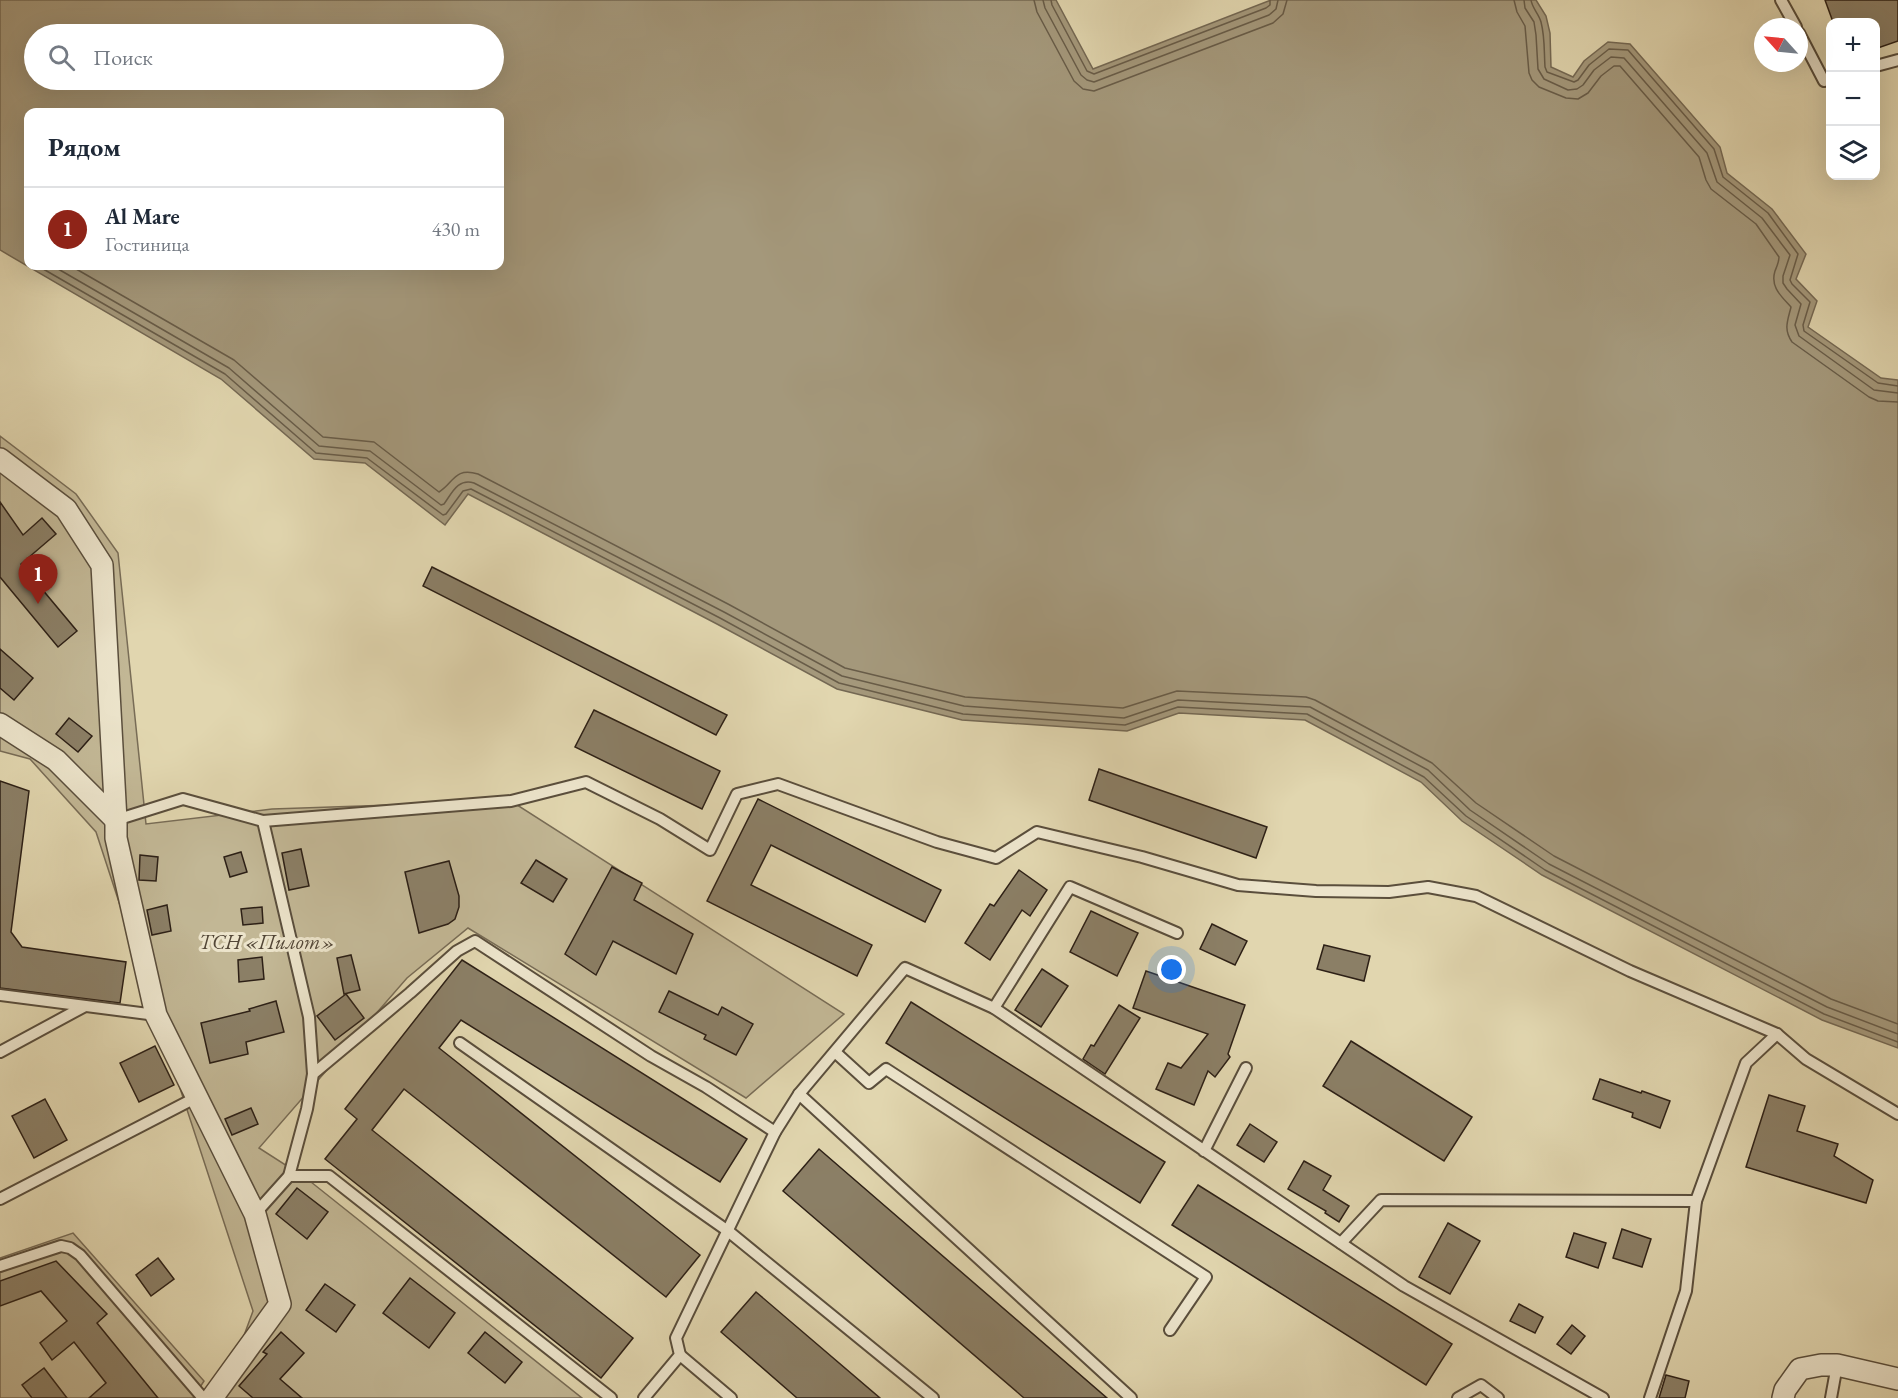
<!DOCTYPE html>
<html lang="ru">
<meta charset="utf-8">
<style>
:root{--surface:#fff;--page:#f6f6f7;--text:#1f2937;--muted:#747a83;--line:#e0e1e3;--accent:#8f2418}
body{margin:0;font-family:"EB Garamond",serif;background:var(--page);color:var(--text)}
.controls{position:absolute;right:18px;top:18px;display:grid;overflow:hidden;border-radius:12px;box-shadow:0 6px 24px #0002}
.controls button{width:54px;height:54px;display:grid;place-items:center;padding:0;border:0;border-bottom:2px solid var(--line);background:var(--surface);color:var(--text);font:30px sans-serif}
.compass{position:absolute;left:1754px;top:18px;width:54px;height:54px;border-radius:50%;background:var(--surface);box-shadow:0 6px 24px #0002;rotate:297deg}
.you{position:absolute;left:1172px;top:970px;width:21px;height:21px;margin:-15px;border:4px solid #fff;border-radius:50%;background:#1a73e8;box-shadow:0 0 0 9px #1a73e833}
.badge{display:grid;place-items:center;width:39px;height:39px;border-radius:50%;background:var(--accent);color:#fff;font-size:20px;font-weight:700}
.pin{position:absolute;translate:-50% -50px;filter:drop-shadow(0 2px 3px #0008)}
.pin::after{content:'';position:absolute;top:32px;width:21px;height:18px;background:inherit;clip-path:polygon(0 0,100% 0,50% 100%)}
.list{margin:0;padding:0;list-style:none}
h2{display:flex;justify-content:space-between;align-items:center;height:78px;margin:0;padding:0 24px;font-size:26px}
h2 small{font-size:20px;font-weight:400;color:var(--muted)}
.list li{display:grid;grid-template-columns:39px 1fr auto;gap:18px;align-items:center;box-sizing:border-box;height:84px;padding:0 24px;border-top:2px solid var(--line)}
.list b{display:block;font-size:22px;white-space:nowrap}
.list p{margin:0;font-size:20px;white-space:nowrap;color:var(--muted)}
.list em{font-size:20px;font-style:normal;color:var(--muted)}
.icon{flex:none;width:33px;height:33px;fill:none;stroke:currentColor;stroke-width:2;stroke-linecap:round;stroke-linejoin:round}
.map{position:relative;flex:none;width:1898px;height:1398px;overflow:hidden}
.search{position:absolute;background:var(--surface);box-shadow:0 6px 24px #0002;left:24px;top:24px;width:480px;height:66px;display:flex;align-items:center;gap:15px;box-sizing:border-box;padding:0 21px;border-radius:33px;color:var(--muted);font-size:22px}
.panel{position:absolute;background:var(--surface);box-shadow:0 6px 24px #0002;left:24px;top:108px;width:480px;height:162px;border-radius:12px}
.map>svg:first-child{display:block}
.green{fill:#c2b795;stroke:#786c56;stroke-width:1.5}
.water{fill:#a4987b;stroke:#746853;stroke-width:1.5;fill-rule:evenodd}
.lines{fill:none;stroke-linecap:round;stroke-linejoin:round}
.shore{stroke:#685c48;stroke-width:1.5}
.building{fill:#8b7f66;stroke:#2d2016;stroke-width:1.5}
.service-casing{stroke:#5a4e3c;stroke-width:14}
.minor-casing{stroke:#5a4e3c;stroke-width:24}
.service{stroke:#ece4cb;stroke-width:10}
.minor{stroke:#ece4cb;stroke-width:21}
.labels{text-anchor:middle;dominant-baseline:central;stroke-width:6;stroke-linejoin:round;paint-order:stroke}
.park-label{font-size:21px;font-style:italic;fill:#524636;stroke:#ece4cb}
</style>
<div class="map">
<svg width="1898" height="1398" viewBox="0 0 1898 1398">
<rect width="100%" height="100%" fill="#e1d6af"/>
<filter id="stains"><feTurbulence type="fractalNoise" baseFrequency=".00333" numOctaves="4"/><feColorMatrix values="0 0 0 0 .2 0 0 0 0 .09 0 0 0 0 .02 0 0 0 .5 -.17"/></filter>
<radialGradient id="worn" r=".72"><stop offset=".6" stop-color="#630" stop-opacity="0"/><stop offset="1" stop-color="#630" stop-opacity=".3"/></radialGradient>
<!-- green -->
<g class="green">
<path d="M0 436 76 494 118 553 146 824 272 809 511 801 844 1014 746 1098 468 928 407 978 259 1148 306 1178 582 1398H221L253 1311 96 832 30 759 0 751Z"/>
<path d="M73 1233 204 1381 193 1398H0V1258Z"/>
</g>
<!-- water -->
<path class="water" d="M0 0H1056L1093 69 1271 0H1536L1546 16 1550 33 1551 67 1573 77 1584 61 1608 42 1630 44 1720 147 1727 173 1772 209 1806 254 1796 279 1817 301 1808 327 1881 378 1898 380V1048L1822 1020 1542 875 1462 821 1421 782 1305 720 1179 713 1127 731 962 720 837 689 717 624 468 494 445 525 365 463 314 459 221 379 0 250ZM34 34H494V80H34ZM28 112H500V266H28Z"/>
<g class="lines">
<!-- shore -->
<g class="shore">
<path d="M1034 0 1037 12 1074 81 1083 89 1094 91 1273 23 1283 14 1287 0"/>
<path d="M1043 0 1045 8 1081 75 1087 80 1094 82 1269 15 1276 9 1278 0"/>
<path d="M1051 0 1052 5 1087 71 1094 74 1266 8 1270 5V0"/>
<path d="M1514 0 1517 12 1525 26 1529 73 1532 80 1539 87 1566 98 1578 99 1588 93 1601 76 1614 66H1620L1699 157 1706 180 1711 189 1756 224 1779 257C1779 262 1777 266 1775 271 1770 287 1781 296 1791 307 1788 320 1783 329 1792 342L1869 397 1878 401 1898 402"/>
<path d="M1524 0 1525 8 1534 22 1536 35 1538 69 1544 79 1568 90 1577 89 1583 85 1594 70 1611 57 1624 58 1707 153 1717 182 1762 218 1790 255 1783 276V283L1787 289 1801 304 1795 325 1799 336 1874 390 1898 393"/>
<path d="M1531 0C1532 8 1539 14 1541 22 1545 37 1544 52 1545 67L1547 72 1574 82 1578 80 1589 65 1609 49 1628 50 1714 149 1723 177 1768 213 1798 254 1790 280 1792 284 1810 302 1803 325 1804 331 1878 383 1898 386"/>
<path d="M38 266 225 374 316 453 367 458 443 515 446 514 463 491 471 489 720 618 839 683 963 714 1125 725 1178 707 1307 714 1424 777 1466 816 1545 870 1824 1014 1898 1042"/>
<path d="M53 266 229 368 319 446 370 451 441 505 444 504C452 493 458 478 474 483L724 612 842 676 964 706 1124 718 1178 700 1310 707 1428 770 1470 810 1549 864 1827 1007 1898 1034"/>
<path d="M71 266 234 360 323 437 374 442 439 492C454 483 454 467 478 474L728 604 845 668 965 697 1123 708 1177 691 1306 697 1315 700 1432 763 1476 803 1554 856 1831 999 1898 1024"/>
</g>
</g>
<!-- building -->
<g class="building">
<path d="M1825 0H1898V41L1875 49V22H1833Z"/>
<path d="M0 502 23 535 42 518 56 534 21 564 77 631 58 647 0 577Z"/>
<path d="M432 567 727 715 716 735 423 586Z"/>
<path d="M0 649 33 678 14 700 0 688Z"/>
<path d="M594 710 720 771 702 809 575 747Z"/>
<path d="M69 718 92 736 78 752 56 734Z"/>
<path d="M1099 769 1267 827 1256 858 1089 800Z"/>
<path d="M0 781 29 791 11 932 22 947 126 962 120 1003 0 988Z"/>
<path d="M758 799 941 890 925 922 771 845 751 885 872 945 857 976 707 901Z"/>
<path d="M301 849 309 886 289 890 282 853Z"/>
<path d="M241 852 247 872 230 877 224 857Z"/>
<path d="M140 855 158 857 156 881 139 880Z"/>
<path d="M536 860 567 879 553 902 521 883Z"/>
<path d="M449 861 459 896V907L455 919 448 924 419 933 405 872Z"/>
<path d="M612 867 642 883 634 900 693 934 676 974 613 941 596 975 565 954Z"/>
<path d="M1019 870 1047 890 1030 916 1022 910 990 960 965 943 990 904 994 906Z"/>
<path d="M167 905 171 931 152 935 147 910Z"/>
<path d="M262 907 263 923 243 925 241 909Z"/>
<path d="M1091 911 1138 933 1117 976 1070 952Z"/>
<path d="M1212 924 1247 941 1235 965 1200 949Z"/>
<path d="M1324 945 1370 956 1364 981 1317 969Z"/>
<path d="M351 955 360 990 344 994 337 958Z"/>
<path d="M262 957 264 979 239 982 238 960Z"/>
<path d="M462 960 747 1139 720 1182 461 1020 439 1048 700 1255 666 1297 404 1089 372 1130 633 1338 601 1378 325 1159 357 1119 345 1109Z"/>
<path d="M1042 969 1068 986 1041 1027 1015 1010Z"/>
<path d="M1146 971 1245 1005 1228 1054 1230 1057 1215 1077 1208 1071 1194 1105 1156 1089 1168 1063 1181 1068 1208 1034 1133 1008Z"/>
<path d="M669 991 718 1015 722 1007 753 1024 736 1055 704 1039 706 1035 659 1012Z"/>
<path d="M346 994 364 1018 335 1040 317 1016Z"/>
<path d="M276 1001 284 1032 246 1042 248 1054 210 1063 201 1023 250 1011 249 1009Z"/>
<path d="M911 1002 1165 1162 1140 1203 886 1043Z"/>
<path d="M1119 1005 1140 1018 1105 1074 1083 1059 1091 1045 1094 1046Z"/>
<path d="M1351 1041 1472 1117 1444 1161 1323 1086Z"/>
<path d="M155 1046 174 1085 139 1102 120 1063Z"/>
<path d="M1600 1079 1641 1093 1642 1091 1670 1101 1660 1128 1632 1117 1633 1113 1593 1099Z"/>
<path d="M1769 1095 1805 1106 1797 1131 1838 1144 1834 1156 1873 1180 1866 1203 1746 1167Z"/>
<path d="M45 1099 67 1140 34 1158 12 1116Z"/>
<path d="M251 1108 258 1124 232 1135 225 1119Z"/>
<path d="M1250 1124 1277 1142 1264 1162 1237 1145Z"/>
<path d="M819 1149 1107 1398H1024L783 1191Z"/>
<path d="M1304 1161 1331 1176 1323 1190 1349 1206 1339 1222 1325 1213 1326 1211 1288 1189Z"/>
<path d="M1198 1185 1452 1344 1426 1385 1172 1225Z"/>
<path d="M297 1188 328 1212 307 1239 276 1214Z"/>
<path d="M1448 1223 1480 1241 1450 1294 1419 1277Z"/>
<path d="M1622 1229 1651 1239 1642 1267 1613 1258Z"/>
<path d="M1574 1233 1606 1243 1598 1268 1566 1257Z"/>
<path d="M158 1258 174 1279 151 1296 136 1275Z"/>
<path d="M56 1261 107 1314 97 1323 158 1398H89L106 1383 74 1342 52 1360 40 1343 67 1321 41 1291 0 1306V1281Z"/>
<path d="M410 1278 455 1313 429 1348 383 1313Z"/>
<path d="M325 1284 355 1305 336 1332 306 1310Z"/>
<path d="M756 1292 880 1398H797L721 1332Z"/>
<path d="M1519 1304 1543 1317 1535 1333 1510 1321Z"/>
<path d="M1572 1325 1585 1336 1571 1354 1557 1344Z"/>
<path d="M281 1332 304 1353 280 1379 302 1398H253L239 1386 267 1354 263 1352Z"/>
<path d="M485 1332 522 1362 505 1383 468 1353Z"/>
<path d="M44 1368 67 1398H32L22 1385Z"/>
<path d="M1666 1375 1689 1381 1685 1398H1659Z"/>
</g>
<g class="lines">
<!-- service casing -->
<g class="service-casing">
<g id="service">
<path d="M1781 0 1796 27"/>
<path d="M1799 33 1824 81 1830 79"/>
<path d="M1876 66 1898 60"/>
<path d="M116 820 183 799 263 821 511 801 586 782 660 819 710 850 737 794 778 784 937 842 996 858 1037 832 1142 857 1238 885 1316 891 1389 892 1428 887 1476 896 1630 971 1777 1034 1806 1059 1898 1114"/>
<path d="M263 821 309 1017 313 1074"/>
<path d="M0 995 156 1015"/>
<path d="M994 1008 1070 887 1177 933"/>
<path d="M460 1043 728 1231 933 1398"/>
<path d="M0 1052 85 1006"/>
<path d="M835 1052 869 1083 886 1069 1206 1277 1170 1330"/>
<path d="M799 1094 1131 1398"/>
<path d="M1204 1151 1246 1068"/>
<path d="M289 1176H329L611 1398"/>
<path d="M0 1199 197 1097"/>
<path d="M1696 1201 1746 1063 1777 1034"/>
<path d="M255 1214 289 1176 307 1109 313 1074 410 993 457 951 475 941 651 1056 706 1087 775 1132"/>
<path d="M1341 1243 1381 1200 1696 1201 1686 1291 1650 1398"/>
<path d="M0 1266 61 1246 70 1248 80 1255 203 1398"/>
<path d="M680 1355 731 1398"/>
<path d="M644 1398 680 1355 676 1338 775 1132 799 1094 905 968 994 1008 1404 1286 1603 1398"/>
<path d="M1458 1398 1481 1385 1498 1398"/>
<path d="M1831 1398 1837 1365"/>
</g>
</g>
<!-- minor casing -->
<g class="minor-casing">
<g id="minor">
<path d="M0 459 66 509 102 565 116 820V838L156 1015 255 1214 280 1304 212 1398"/>
<path d="M0 724 56 760 116 820"/>
<path d="M1783 1398 1785 1390 1800 1369 1821 1365H1837L1898 1379"/>
</g>
</g>
<!-- service -->
<use href="#service" class="service"/>
<!-- minor -->
<use href="#minor" class="minor"/>
</g>
<g class="labels">
<!-- park labels -->
<g class="park-label">
<text x="267" y="941">ТСН «Пилот»</text>
</g>
</g>
<rect width="100%" height="100%" filter="url(#stains)"/>
<rect width="100%" height="100%" fill="url(#worn)"/>
</svg>
<div class="controls">
<button>+</button>
<button>−</button>
<button><svg class="icon" aria-label="layers" viewBox="0 0 24 24"><path d="M12 4l9 5-9 5-9-5zM3 14l9 5 9-5"/></svg></button>
</div>
<svg class="compass" viewBox="-18 -18 36 36"><path d="M0-13l5 13h-10z" fill="#e53935"/><path d="M0 13l5-13h-10z" fill="#747a83"/></svg>
<div class="you"></div>
<div class="pin badge" style="left:38px;top:604px">1</div>
<div class="search"><svg class="icon" aria-label="search" viewBox="0 0 24 24"><circle cx="10" cy="10" r="6"/><path d="M15 15l6 6"/></svg>Поиск</div>
<section class="panel">
<h2>Рядом<small></small></h2>
<ul class="list">
<li><span class="badge">1</span><div><b>Al Mare</b><p>Гостиница</p></div><em>430 m</em></li>
</ul>
</section>
</div>
